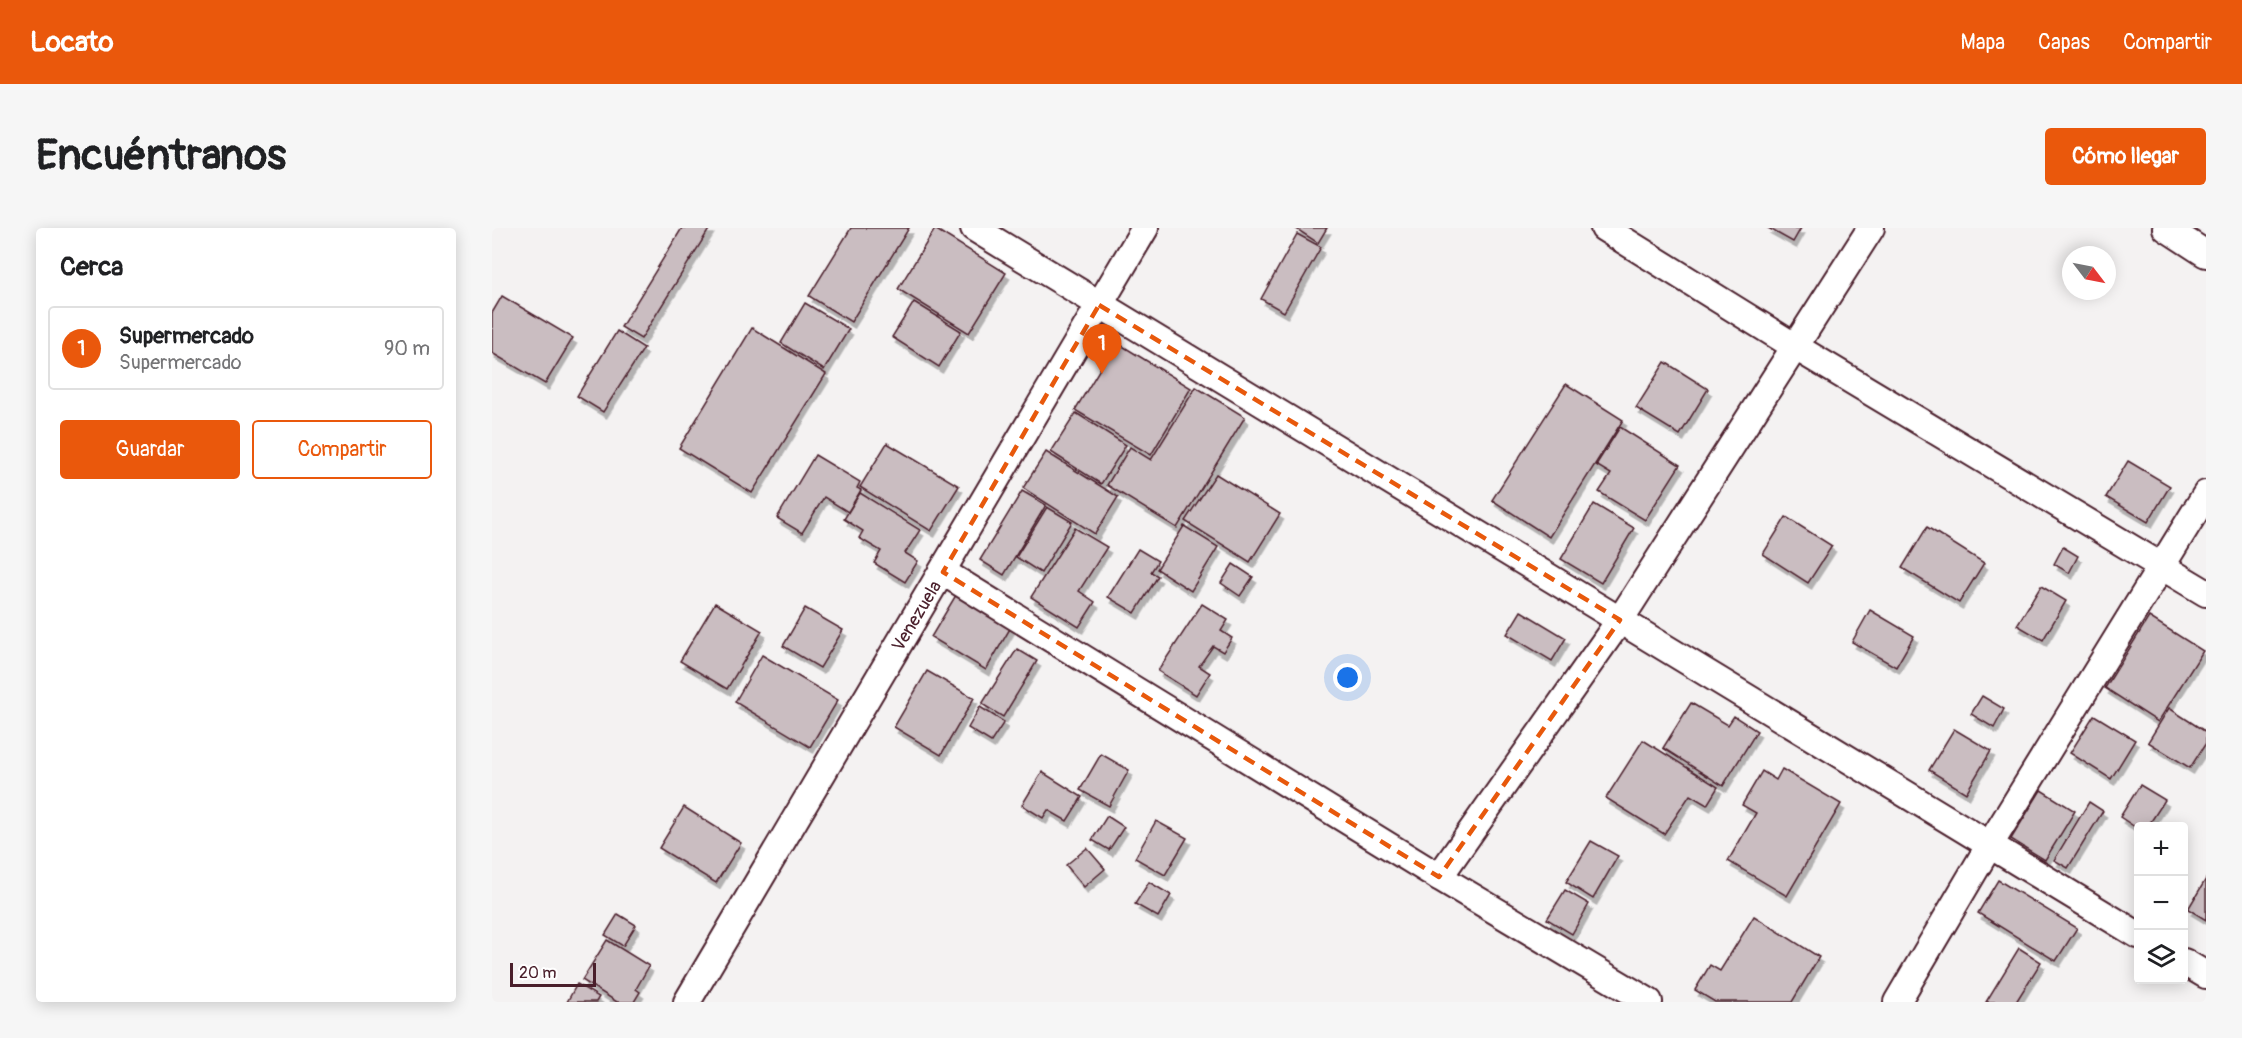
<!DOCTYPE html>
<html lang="es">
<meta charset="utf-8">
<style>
:root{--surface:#fff;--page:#f6f6f6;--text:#202124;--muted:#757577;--line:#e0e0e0;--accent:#ea580c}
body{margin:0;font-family:Pangolin,sans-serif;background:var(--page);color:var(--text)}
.controls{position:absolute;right:18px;bottom:18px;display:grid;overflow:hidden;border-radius:6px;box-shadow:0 3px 15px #0003}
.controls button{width:54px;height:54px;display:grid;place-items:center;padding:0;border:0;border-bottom:2px solid var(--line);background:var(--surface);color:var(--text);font:30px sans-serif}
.compass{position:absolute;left:1570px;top:18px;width:54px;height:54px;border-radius:50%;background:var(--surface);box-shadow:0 3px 15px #0003;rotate:122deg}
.scale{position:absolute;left:18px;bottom:15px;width:86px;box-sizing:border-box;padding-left:6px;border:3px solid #4a1f2b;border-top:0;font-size:16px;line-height:21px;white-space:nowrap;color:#4a1f2b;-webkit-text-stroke:4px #fff;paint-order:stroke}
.you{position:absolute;left:856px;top:450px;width:21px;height:21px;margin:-15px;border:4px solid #fff;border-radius:50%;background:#1a73e8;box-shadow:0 0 0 9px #1a73e833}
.badge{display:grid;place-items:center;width:39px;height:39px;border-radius:50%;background:var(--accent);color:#fff;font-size:20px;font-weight:700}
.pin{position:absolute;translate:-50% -50px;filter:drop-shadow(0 2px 3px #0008)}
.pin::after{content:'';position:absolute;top:32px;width:21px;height:18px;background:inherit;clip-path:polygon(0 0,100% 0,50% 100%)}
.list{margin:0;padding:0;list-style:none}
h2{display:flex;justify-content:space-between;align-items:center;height:78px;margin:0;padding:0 24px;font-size:26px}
h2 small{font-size:20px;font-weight:400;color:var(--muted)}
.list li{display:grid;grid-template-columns:39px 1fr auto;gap:18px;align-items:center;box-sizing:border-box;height:84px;margin:0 12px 12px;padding:0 12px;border:2px solid var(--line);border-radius:6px}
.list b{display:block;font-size:22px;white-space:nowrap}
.list p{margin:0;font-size:20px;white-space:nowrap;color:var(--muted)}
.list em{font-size:20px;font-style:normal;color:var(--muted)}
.actions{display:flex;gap:12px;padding:18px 24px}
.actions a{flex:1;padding:14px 0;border:2px solid var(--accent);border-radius:6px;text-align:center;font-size:21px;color:var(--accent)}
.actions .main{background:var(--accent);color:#fff}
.icon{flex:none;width:33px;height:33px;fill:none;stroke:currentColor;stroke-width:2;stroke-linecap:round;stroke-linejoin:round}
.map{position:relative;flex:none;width:1714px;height:774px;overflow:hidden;border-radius:6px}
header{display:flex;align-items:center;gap:36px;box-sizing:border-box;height:84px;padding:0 30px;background:var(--accent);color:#fff}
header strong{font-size:28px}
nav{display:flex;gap:33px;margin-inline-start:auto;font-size:21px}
.intro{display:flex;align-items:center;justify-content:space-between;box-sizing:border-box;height:144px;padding:0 36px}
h1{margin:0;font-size:42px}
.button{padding:15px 27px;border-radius:6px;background:var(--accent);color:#fff;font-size:21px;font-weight:700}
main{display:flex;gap:36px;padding:0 36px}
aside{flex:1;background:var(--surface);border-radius:6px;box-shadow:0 3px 15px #0003}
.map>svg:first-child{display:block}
.building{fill:#cabdc1;stroke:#4a1f2b;stroke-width:1.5;filter:url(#shadow)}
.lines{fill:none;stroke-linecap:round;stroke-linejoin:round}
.minor-casing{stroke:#4a1f2b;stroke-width:30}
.minor{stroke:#fff;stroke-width:26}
.marked{fill:none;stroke:#e8590c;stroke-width:4.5;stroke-dasharray:12 8;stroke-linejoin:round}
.labels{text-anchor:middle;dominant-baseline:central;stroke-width:4.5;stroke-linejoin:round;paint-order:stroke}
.street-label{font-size:18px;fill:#4a1f2b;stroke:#fff}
</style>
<header>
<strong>Locato</strong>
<nav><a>Mapa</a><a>Capas</a><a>Compartir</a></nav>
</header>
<div class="intro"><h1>Encuéntranos</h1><a class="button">Cómo llegar</a></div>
<main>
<aside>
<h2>Cerca<small></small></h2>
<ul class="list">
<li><span class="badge">1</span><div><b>Supermercado</b><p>Supermercado</p></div><em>90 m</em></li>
</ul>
<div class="actions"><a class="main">Guardar</a><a>Compartir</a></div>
</aside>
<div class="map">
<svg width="1714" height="774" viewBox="0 0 1714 774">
<defs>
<filter id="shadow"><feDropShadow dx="3.5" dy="6" stdDeviation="0" flood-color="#0004"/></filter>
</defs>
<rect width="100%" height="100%" fill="#f4f2f2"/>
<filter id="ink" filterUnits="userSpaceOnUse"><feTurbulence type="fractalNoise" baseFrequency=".0167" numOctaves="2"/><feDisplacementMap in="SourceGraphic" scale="12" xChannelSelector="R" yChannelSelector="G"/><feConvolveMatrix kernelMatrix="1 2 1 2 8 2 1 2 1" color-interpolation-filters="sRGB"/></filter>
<g filter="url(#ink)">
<!-- building -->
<g class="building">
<path d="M190 0H218L149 111 129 99Z"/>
<path d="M359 0H417L359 94 317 68Z"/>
<path d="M803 0H835L826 15Z"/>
<path d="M1276 0H1309L1301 14Z"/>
<path d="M443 1 514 45 477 105 406 61Z"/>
<path d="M805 6 829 19 792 84 769 71Z"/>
<path d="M10 68 81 110 53 156 0 125V85Z"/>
<path d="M422 74 469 103 447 139 400 109Z"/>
<path d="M313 75 357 101 332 142 289 115Z"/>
<path d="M260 100 334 146 260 265 187 220Z"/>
<path d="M125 103 152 120 111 184 85 168Z"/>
<path d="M624 114 699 160 659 227 583 182Z"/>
<path d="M1173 134 1216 161 1188 207 1144 180Z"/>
<path d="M1074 156 1131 192 1057 309 1000 272Z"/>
<path d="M704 159 753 189 685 300 615 257 638 219 659 232Z"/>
<path d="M584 185 634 217 609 256 559 224Z"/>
<path d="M1128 199 1188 237 1153 292 1107 264 1119 246 1104 237Z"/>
<path d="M395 215 467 258 439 303 368 259Z"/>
<path d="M554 224 626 269 603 306 531 260Z"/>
<path d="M323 227 368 254 365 260 369 262 356 284 332 269 310 305 285 290Z"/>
<path d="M1636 233 1678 258 1656 294 1614 269Z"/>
<path d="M724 246 788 286 758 334 693 293Z"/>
<path d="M530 263 554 277 512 347 488 332Z"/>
<path d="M368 265 428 302 413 325 426 333 413 354 382 335 389 323 367 310 371 303 352 291Z"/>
<path d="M1102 276 1142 300 1109 355 1069 331Z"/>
<path d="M555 279 580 294 549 345 524 329Z"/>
<path d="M1294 289 1340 318 1316 355 1271 326Z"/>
<path d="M692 298 726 319 699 363 665 341Z"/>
<path d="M1435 299 1492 335 1467 375 1410 340Z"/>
<path d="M583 300 615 319 587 363 603 374 587 399 539 369Z"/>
<path d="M1571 319 1586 328 1577 345 1562 336Z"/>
<path d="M646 321 666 333 659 344 666 348 643 385 616 369Z"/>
<path d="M741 336 761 349 748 368 729 355Z"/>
<path d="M1549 358 1574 373 1551 412 1525 397Z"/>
<path d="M464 367 519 399 494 442 439 409Z"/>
<path d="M223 375 270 403 235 461 188 433Z"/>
<path d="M710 376 736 392 729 403 740 410 731 424 721 418 707 438 718 445 704 467 666 443Z"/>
<path d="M313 380 351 402 328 440 291 418Z"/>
<path d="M1378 382 1422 408 1404 439 1360 414Z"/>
<path d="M1029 383 1074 410 1060 433 1015 406Z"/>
<path d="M1657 389 1711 423 1666 494 1613 460Z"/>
<path d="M525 421 545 433 511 489 490 476Z"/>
<path d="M270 427 346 472 318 519 243 474Z"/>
<path d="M435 443 482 470 449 527 402 499Z"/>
<path d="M1490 468 1512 481 1502 500 1479 486Z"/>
<path d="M1199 475 1236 497 1242 488 1265 503 1231 558 1171 520Z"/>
<path d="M488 479 512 494 499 514 476 500Z"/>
<path d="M1677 480 1714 504V515L1698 540 1656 514Z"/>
<path d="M1602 487 1643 512 1619 551 1578 525Z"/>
<path d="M1462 501 1499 523 1474 565 1437 542Z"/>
<path d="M1151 512 1226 559 1215 577 1198 567 1172 606 1114 570Z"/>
<path d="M609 526 637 542 617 578 588 562Z"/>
<path d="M1290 541 1349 576 1295 668 1236 633 1264 585 1250 577 1270 543 1284 552Z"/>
<path d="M550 544 590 569 575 593 556 582 551 590 530 577Z"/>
<path d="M1648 557 1673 572 1656 598 1646 601 1628 589Z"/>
<path d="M1549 562 1583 583 1553 632 1519 611Z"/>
<path d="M1597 574 1611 583 1576 640 1562 632Z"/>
<path d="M192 579 249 615 224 655 167 620Z"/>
<path d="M615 588 632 599 617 622 600 612Z"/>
<path d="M664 593 695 610 673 647 643 630Z"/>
<path d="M1099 613 1126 628 1101 671 1074 654Z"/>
<path d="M595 620 613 641 592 659 574 637Z"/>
<path d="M1714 651V692L1696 681Z"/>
<path d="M1506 652 1585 700 1564 733 1486 685Z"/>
<path d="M657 654 679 667 666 689 643 676Z"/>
<path d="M1073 662 1097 676 1080 706 1055 691Z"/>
<path d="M126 686 144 697 131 718 113 707Z"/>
<path d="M1262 688 1327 729 1300 774H1223L1203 762 1218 737 1228 743Z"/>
<path d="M115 712 157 738 144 761 148 764 142 774H125L90 752Z"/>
<path d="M1527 720 1549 734 1524 774H1494Z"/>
<path d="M85 756 107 769 104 774H75Z"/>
</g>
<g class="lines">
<!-- minor casing -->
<g class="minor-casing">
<g id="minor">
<path d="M482 0 1646 707"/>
<path d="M1112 0 1302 118 1714 365"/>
<path d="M1674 0 1714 26"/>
<path d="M451 344 947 649 1157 774"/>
<path d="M947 649 1128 392 1379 0"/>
<path d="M1692 734 1714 747"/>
<path d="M195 774 653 0"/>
<path d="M1405 774 1497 618 1714 266"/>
</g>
</g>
<!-- minor -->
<use href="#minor" class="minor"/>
</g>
</g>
<!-- marked area -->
<path class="marked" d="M607 77 1128 392 947 649 451 344Z"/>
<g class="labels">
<!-- street labels -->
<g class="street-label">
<text transform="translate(425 388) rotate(-59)">Venezuela</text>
</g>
</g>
</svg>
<div class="controls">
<button>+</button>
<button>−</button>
<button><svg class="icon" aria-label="layers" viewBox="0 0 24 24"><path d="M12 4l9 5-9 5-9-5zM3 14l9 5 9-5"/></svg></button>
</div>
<svg class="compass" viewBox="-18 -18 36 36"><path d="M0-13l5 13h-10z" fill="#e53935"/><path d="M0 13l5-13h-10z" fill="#757577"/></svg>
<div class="scale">20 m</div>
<div class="you"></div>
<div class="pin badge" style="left:610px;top:146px">1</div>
</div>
</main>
